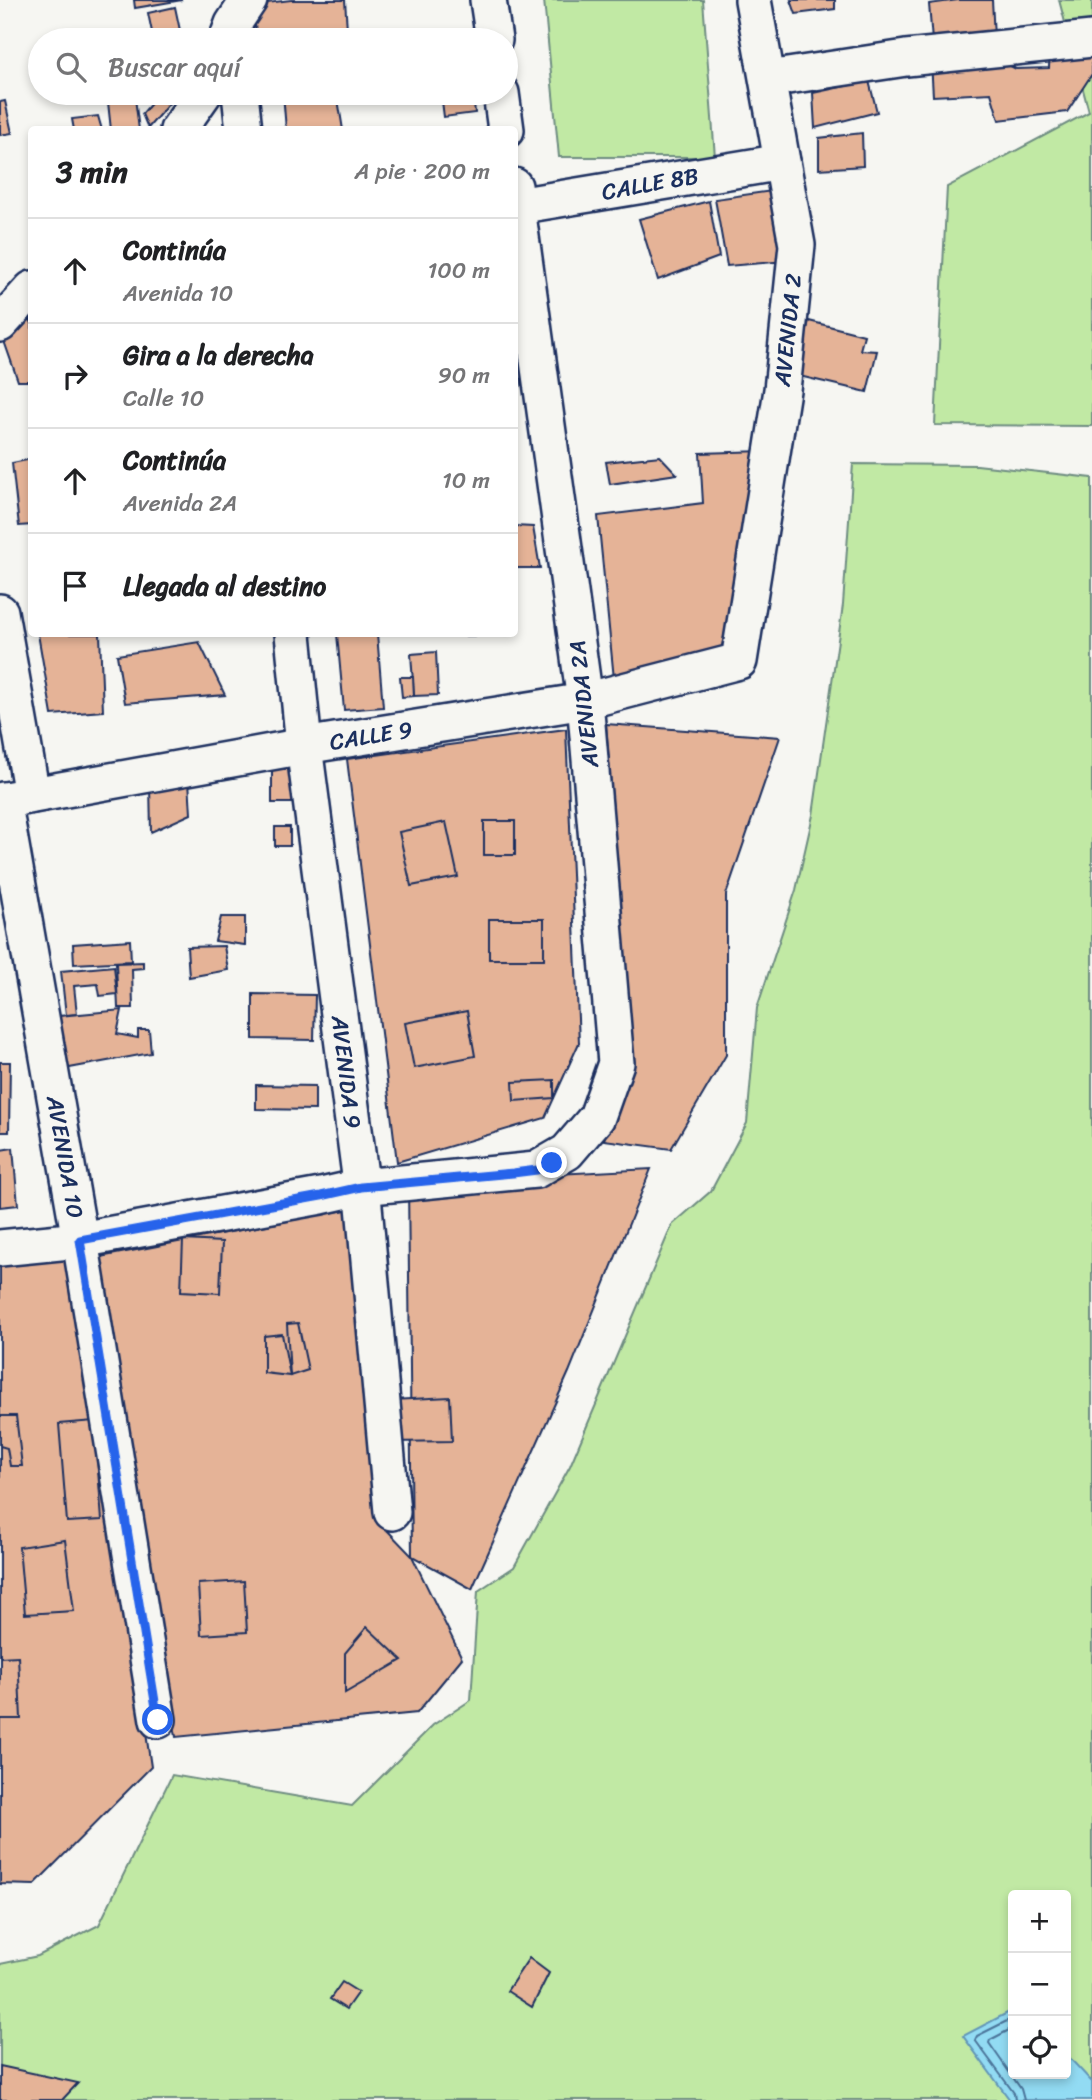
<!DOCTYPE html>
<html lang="es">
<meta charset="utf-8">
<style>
:root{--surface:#fff;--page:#f2f2f2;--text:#202124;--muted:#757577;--line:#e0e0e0}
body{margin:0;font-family:Sriracha,sans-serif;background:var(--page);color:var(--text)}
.controls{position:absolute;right:21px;bottom:21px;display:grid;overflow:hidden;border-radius:7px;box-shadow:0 4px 10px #0003}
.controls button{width:63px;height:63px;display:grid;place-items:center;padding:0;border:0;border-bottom:2px solid var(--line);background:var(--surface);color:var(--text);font:35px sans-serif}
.stop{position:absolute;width:21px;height:21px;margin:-16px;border:5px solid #2563eb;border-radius:50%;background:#fff}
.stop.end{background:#2563eb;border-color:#fff;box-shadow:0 2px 7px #0008}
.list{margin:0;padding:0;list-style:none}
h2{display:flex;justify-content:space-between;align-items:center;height:91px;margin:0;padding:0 28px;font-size:30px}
h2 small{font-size:23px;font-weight:400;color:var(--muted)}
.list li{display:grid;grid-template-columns:46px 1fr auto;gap:21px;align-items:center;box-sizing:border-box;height:105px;padding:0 28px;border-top:2px solid var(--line)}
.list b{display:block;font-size:26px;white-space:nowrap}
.list p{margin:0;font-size:23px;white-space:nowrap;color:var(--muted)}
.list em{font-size:23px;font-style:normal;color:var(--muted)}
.icon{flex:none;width:38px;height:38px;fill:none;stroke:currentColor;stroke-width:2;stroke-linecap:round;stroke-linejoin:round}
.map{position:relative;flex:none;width:1092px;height:2100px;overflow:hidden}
.search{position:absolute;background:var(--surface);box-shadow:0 4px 10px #0003;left:28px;top:28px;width:490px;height:77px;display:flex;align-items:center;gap:18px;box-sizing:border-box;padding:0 24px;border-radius:38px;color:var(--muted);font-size:26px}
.panel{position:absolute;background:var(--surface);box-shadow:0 4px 10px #0003;left:28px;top:126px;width:490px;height:511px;border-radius:7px}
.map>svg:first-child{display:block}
.green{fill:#c1e9a4;stroke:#6e8c81;stroke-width:2;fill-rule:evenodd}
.water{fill:#92dbf3;stroke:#6296b7;stroke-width:2}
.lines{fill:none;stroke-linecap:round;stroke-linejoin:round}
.shore{stroke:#4b749a;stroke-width:2}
.building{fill:#e5b397;stroke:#1b2f5e;stroke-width:2}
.street-casing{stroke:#1b2f5e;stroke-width:40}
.street{stroke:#f6f6f2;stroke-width:35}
.route{stroke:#2563eb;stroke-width:9}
.labels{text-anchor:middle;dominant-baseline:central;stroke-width:7;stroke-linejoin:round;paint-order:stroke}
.street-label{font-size:23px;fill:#1b2f5e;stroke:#f6f6f2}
</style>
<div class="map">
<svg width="1092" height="2100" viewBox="0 0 1092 2100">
<rect width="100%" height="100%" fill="#f6f6f2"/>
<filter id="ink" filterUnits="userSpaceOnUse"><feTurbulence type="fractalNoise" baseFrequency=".0143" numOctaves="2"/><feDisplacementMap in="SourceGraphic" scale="14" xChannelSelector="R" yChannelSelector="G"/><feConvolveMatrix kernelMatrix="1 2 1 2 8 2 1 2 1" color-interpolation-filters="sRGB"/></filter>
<g filter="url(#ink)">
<!-- green -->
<g class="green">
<path d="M544 0H703L715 157H559Z"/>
<path d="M1059 0H1092V426L935 425 947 187 1089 112Z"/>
<path d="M853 464 977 465 1092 478V2100H8L0 2096V1964L38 1956 99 1925 172 1775 352 1806 433 1725 471 1700 478 1591 514 1567 570 1466 672 1225 711 1191 747 1123 757 1008 796 890 813 815 843 605ZM1013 1895H1066V2074H1013Z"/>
</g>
<!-- water -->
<path class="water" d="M1013 2010V2074H1066V2054L1092 2082V2100H1010L963 2036Z"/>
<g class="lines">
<!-- shore -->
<g class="shore">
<path d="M1013 2018 977 2036 975 2040 1014 2093 1015 2100"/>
<path d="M1013 2028 990 2040 989 2043 1021 2089 1024 2100"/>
</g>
</g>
<!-- building -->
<g class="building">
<path d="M134 0H182L135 8Z"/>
<path d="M291 0H345L347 29 258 40 251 5Z"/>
<path d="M791 0H835V9L796 14Z"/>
<path d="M958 0H992L994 37 932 41 929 4Z"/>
<path d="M175 7 181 35 153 37 148 13Z"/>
<path d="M1050 44H1092V74L1067 112 999 120 991 93 933 96 931 61 992 57 1016 69 1049 68Z"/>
<path d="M869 81 877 112 815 128 813 93Z"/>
<path d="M160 93H167L171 101 148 128 142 114Z"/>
<path d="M283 93H337L343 130H286Z"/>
<path d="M441 93H473L475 113 444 117Z"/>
<path d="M135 98 139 130H111L108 102Z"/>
<path d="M5 101 12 133 0 135V102Z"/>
<path d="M98 116 102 130H74L72 119Z"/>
<path d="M862 133 863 166 819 169V138Z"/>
<path d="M772 191 786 261 727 266 715 199Z"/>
<path d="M709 201 719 257 658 280 639 219Z"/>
<path d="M28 311 32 324V381H18L3 338Z"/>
<path d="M809 321 864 335 860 350 877 351 867 392 795 375Z"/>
<path d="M764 451 719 660 614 679 598 516 703 503 700 453Z"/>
<path d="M660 456 677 474 610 484 606 462Z"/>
<path d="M32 459V525L19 526 12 463Z"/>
<path d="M514 526 533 527 540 568H514Z"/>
<path d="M38 634H100L103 711 52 715Z"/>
<path d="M337 634H377L383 707 344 710Z"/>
<path d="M440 634H508V635L440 636Z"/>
<path d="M199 642 225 695 125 703 117 655Z"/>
<path d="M436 652 438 695 414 696 411 654Z"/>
<path d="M400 677H413L414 696 402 697Z"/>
<path d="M606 724 780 737 726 895V1055L671 1149 604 1140 631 1043Z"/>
<path d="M566 729 579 1043 545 1118 397 1162 347 759Z"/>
<rect x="272" y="769" width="21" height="34"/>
<path d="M189 780 191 814 151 832 150 784Z"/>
<rect x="484" y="821" width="31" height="34"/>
<path d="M446 822 458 877 411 886 399 832Z"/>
<rect x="275" y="827" width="15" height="19"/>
<path d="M221 917H245V945L215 941Z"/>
<rect x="489" y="919" width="55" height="40"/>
<path d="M130 940 131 961 74 964 73 944Z"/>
<path d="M224 946 228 970 189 977 187 947Z"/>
<path d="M143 962V968L132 969 133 1008H118L116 963Z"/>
<path d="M114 966 117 994 100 996 98 984 74 986 77 1014 66 1015 61 971Z"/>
<path d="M253 994 315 995 314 1040 253 1039Z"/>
<path d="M122 1010 117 1034 138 1038V1030H149L151 1053 64 1069 59 1016Z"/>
<path d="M467 1011 475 1056 414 1068 405 1023Z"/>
<path d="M0 1062H10L9 1132H0Z"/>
<path d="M554 1080V1098L514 1101 513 1082Z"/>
<path d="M256 1085 315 1086V1110L256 1109Z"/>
<path d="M13 1148 18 1205 0 1207V1150Z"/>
<path d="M651 1169 569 1372 472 1589 412 1556 408 1182Z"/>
<path d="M355 1208 386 1529 412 1556 462 1658 417 1713 176 1737 95 1258Z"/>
<path d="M183 1240 222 1242 220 1293 181 1291Z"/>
<path d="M74 1247 151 1767 34 1885 0 1884V1255Z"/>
<path d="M298 1323 308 1370 290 1376 287 1324Z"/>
<path d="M282 1334 290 1376 264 1373V1336Z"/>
<path d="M450 1397 452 1441 393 1442 392 1400Z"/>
<path d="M0 1416H16L22 1466H10L7 1448 0 1446Z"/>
<path d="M94 1421 102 1520 67 1522 59 1424Z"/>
<path d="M65 1540 74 1611 25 1614 19 1547Z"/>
<path d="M244 1581 247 1632 201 1635 198 1584Z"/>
<path d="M367 1627 402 1660 345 1693V1653Z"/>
<path d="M18 1656 21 1719H0V1657Z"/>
<path d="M529 1958 549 1973 532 2007 507 1991Z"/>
<path d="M342 1982 358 1992 346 2009 330 1999Z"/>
<path d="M0 2066 78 2083 62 2100H0Z"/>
</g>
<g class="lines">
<!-- street casing -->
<g class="street-casing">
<g id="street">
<path d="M488 0 494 40"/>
<path d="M227 40 233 24 249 0"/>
<path d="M768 79 906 58 1092 39"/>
<path d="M240 93 244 130"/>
<path d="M501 93 506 130"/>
<path d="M178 130 204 93"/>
<path d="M517 206 782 162"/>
<path d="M0 324 32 289"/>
<path d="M0 612 32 795"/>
<path d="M293 634 304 746 364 1206 392 1512"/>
<path d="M3 800 80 1240 158 1720"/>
<path d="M0 801 304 746 585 701 739 661 782 390 797 245 753 0"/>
<path d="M0 1248 80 1240 321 1196 361 1187 536 1170 567 1152 597 1117 616 1063 585 701 514 186"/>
</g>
</g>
<!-- street -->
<use href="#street" class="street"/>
</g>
</g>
<g class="lines" filter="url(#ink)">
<!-- route -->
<path class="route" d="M158 1720 80 1240 321 1196 361 1187 513 1173 537 1170 552 1163"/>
</g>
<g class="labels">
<!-- street labels -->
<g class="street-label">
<text transform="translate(650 184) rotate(-10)">CALLE 8B</text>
<text transform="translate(788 330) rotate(-84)">AVENIDA 2</text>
<text transform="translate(584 704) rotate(-96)">AVENIDA 2A</text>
<text transform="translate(371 736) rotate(-9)">CALLE 9</text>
<text transform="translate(346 1072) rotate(83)">AVENIDA 9</text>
<text transform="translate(65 1157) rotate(80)">AVENIDA 10</text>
</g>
</g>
</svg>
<div class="controls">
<button>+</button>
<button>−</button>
<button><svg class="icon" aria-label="locate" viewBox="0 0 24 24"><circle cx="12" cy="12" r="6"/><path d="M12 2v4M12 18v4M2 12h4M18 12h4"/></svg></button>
</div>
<div class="stop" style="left:158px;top:1720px"></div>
<div class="stop end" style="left:552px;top:1163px"></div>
<div class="search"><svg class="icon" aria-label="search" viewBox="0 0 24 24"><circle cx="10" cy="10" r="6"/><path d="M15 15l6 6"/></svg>Buscar aquí</div>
<section class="panel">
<h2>3 min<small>A pie · 200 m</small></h2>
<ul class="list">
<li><svg class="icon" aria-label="ahead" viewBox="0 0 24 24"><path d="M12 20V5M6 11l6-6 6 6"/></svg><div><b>Continúa</b><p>Avenida 10</p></div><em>100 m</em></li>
<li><svg class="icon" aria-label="right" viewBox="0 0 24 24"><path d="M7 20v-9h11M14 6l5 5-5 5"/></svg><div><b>Gira a la derecha</b><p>Calle 10</p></div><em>90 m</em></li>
<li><svg class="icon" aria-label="ahead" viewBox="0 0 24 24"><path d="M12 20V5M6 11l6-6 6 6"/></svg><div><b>Continúa</b><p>Avenida 2A</p></div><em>10 m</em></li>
<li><svg class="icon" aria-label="arrive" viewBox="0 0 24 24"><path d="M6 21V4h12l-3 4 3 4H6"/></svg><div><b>Llegada al destino</b></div></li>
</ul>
</section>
</div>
